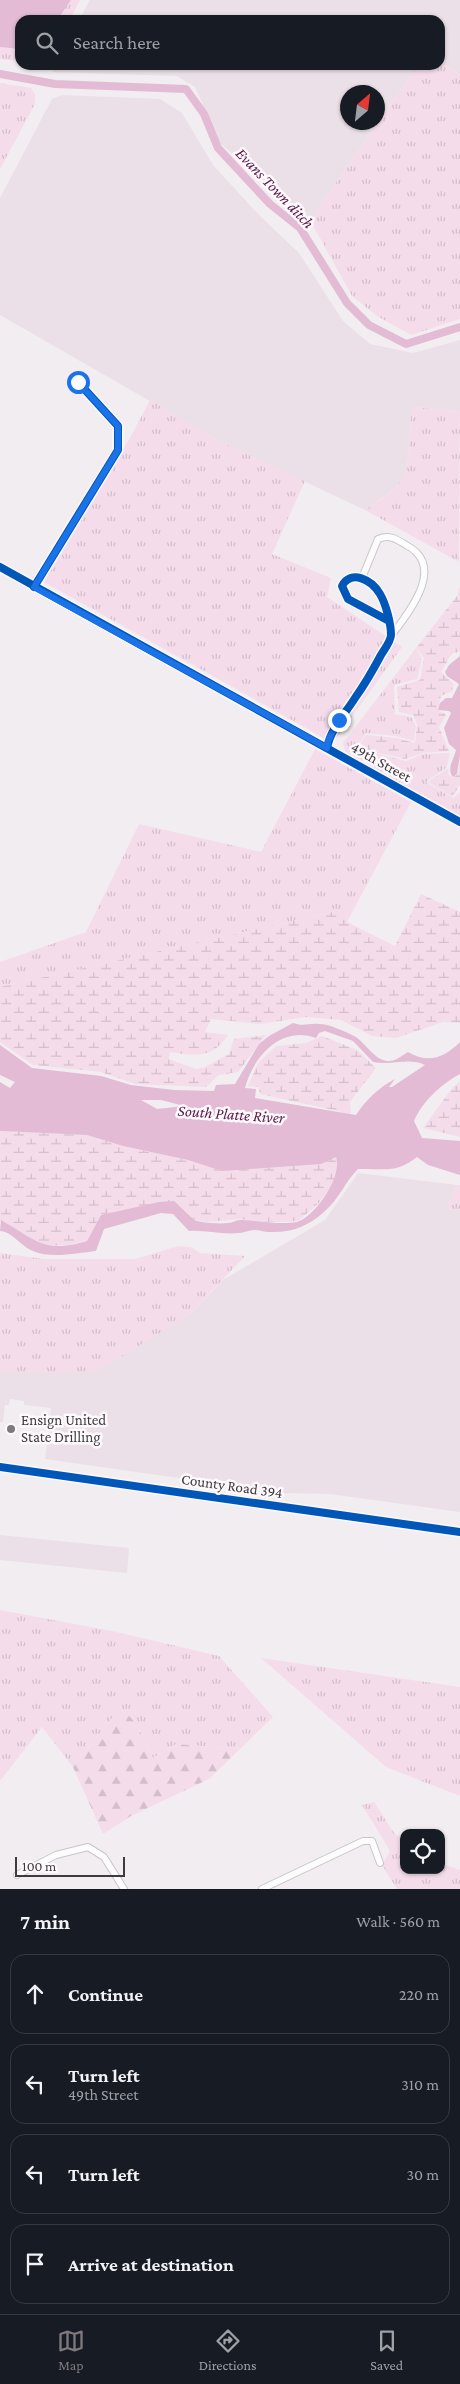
<!DOCTYPE html>
<meta charset="utf-8">
<style>
:root{--surface:#171b24;--page:#20242c;--text:#f1f3f6;--muted:#9ea1a6;--line:#363941;--accent:#7e797c}
body{margin:0;font-family:"Crimson Pro",serif;background:var(--page);color:var(--text)}
.controls{position:absolute;right:15px;bottom:15px;display:grid;overflow:hidden;border-radius:10px;box-shadow:0 1px 4px #0004}
.controls button{width:45px;height:45px;display:grid;place-items:center;padding:0;border:0;border-bottom:1px solid var(--line);background:var(--surface);color:var(--text);font:25px sans-serif}
.compass{position:absolute;left:340px;top:85px;width:45px;height:45px;border-radius:50%;background:var(--surface);box-shadow:0 1px 4px #0004;rotate:28deg}
.scale{position:absolute;left:15px;bottom:12px;width:110px;box-sizing:border-box;padding-left:5px;border:2px solid #3f3a3d;border-top:0;font-size:14px;line-height:18px;white-space:nowrap;color:#3f3a3d;-webkit-text-stroke:4px #fef9fc;paint-order:stroke}
.stop{position:absolute;width:15px;height:15px;margin:-11px;border:4px solid #1a73e8;border-radius:50%;background:#fff}
.stop.end{background:#1a73e8;border-color:#fff;box-shadow:0 1px 5px #0008}
.list{margin:0;padding:0;list-style:none}
h2{display:flex;justify-content:space-between;align-items:center;height:65px;margin:0;padding:0 20px;font-size:21px}
h2 small{font-size:16px;font-weight:400;color:var(--muted)}
.list li{display:grid;grid-template-columns:32px 1fr auto;gap:15px;align-items:center;box-sizing:border-box;height:80px;margin:0 10px 10px;padding:0 10px;border:1px solid var(--line);border-radius:15px}
.list b{display:block;font-size:19px;white-space:nowrap}
.list p{margin:0;font-size:16px;white-space:nowrap;color:var(--muted)}
.list em{font-size:16px;font-style:normal;color:var(--muted)}
.icon{flex:none;width:28px;height:28px;fill:none;stroke:currentColor;stroke-width:2;stroke-linecap:round;stroke-linejoin:round}
.map{position:relative;flex:none;width:460px;height:1889px;overflow:hidden}
.search{position:absolute;background:var(--surface);box-shadow:0 1px 4px #0004;left:15px;right:15px;top:15px;height:55px;display:flex;align-items:center;gap:12px;box-sizing:border-box;padding:0 18px;border-radius:15px;color:var(--muted);font-size:19px}
.sheet{height:425px;background:var(--surface)}
nav{display:flex;justify-content:space-around;align-items:center;box-sizing:border-box;height:70px;border-top:1px solid var(--line);background:var(--surface);font-size:14px;color:var(--muted)}
nav a{display:grid;justify-items:center;gap:2px}
nav .on{color:var(--accent)}
.map>svg:first-child{display:block}
.built{fill:#ebe0e7;fill-rule:evenodd}
.grass{fill:url(#grass-tufts)}
.forest{fill:url(#forest-firs)}
.wetland{fill:url(#wetland-marsh)}
.water{fill:#e3bbd4;fill-rule:evenodd}
.lines{fill:none;stroke-linecap:round;stroke-linejoin:round}
.canal{stroke:#e3bbd4;stroke-width:8}
.street-casing{stroke:#cac6c8;stroke-width:8}
.secondary-casing{stroke:#cac6c8;stroke-width:10}
.street{stroke:#fdfcfd;stroke-width:6}
.secondary{stroke:#fdfcfd;stroke-width:9}
.cycleway-casing{stroke:#fef9fc;stroke-width:11}
.cycleway{stroke:#0057b8;stroke-width:8}
.route{stroke:#1a73e8;stroke-width:6}
.poi-dot{fill:#7e797c;stroke:#fef9fc;stroke-width:2}
.labels{text-anchor:middle;dominant-baseline:central;stroke-width:5;stroke-linejoin:round;paint-order:stroke}
.street-label{font-size:15px;fill:#3f3a3d;stroke:#fef9fc}
.poi-label{font-size:15px;fill:#3f3a3d;stroke:#fef9fc;text-anchor:start}
.water-label{font-size:16px;font-style:italic;fill:#591847;stroke:#fef9fc}
</style>
<div class="map">
<svg width="460" height="1889" viewBox="0 0 460 1889">
<defs>
<pattern id="grass-tufts" width="24" height="20" patternUnits="userSpaceOnUse" patternTransform="scale(1.25)"><rect width="24" height="20" fill="#f5dceb"/><path d="M3 7l-1-3M5 7V3M7 7l1-3M15 17l-1-3M17 17v-4M19 17l1-3" fill="none" stroke="#d3beca"/></pattern>
<pattern id="forest-firs" width="22" height="20" patternUnits="userSpaceOnUse" patternTransform="scale(1.25)"><rect width="22" height="20" fill="#f5dceb"/><path d="M5 1l3.5 6h-7zM16 11l3.5 6h-7z" fill="#d3beca"/></pattern>
<pattern id="wetland-marsh" width="20" height="14" patternUnits="userSpaceOnUse" patternTransform="scale(1.25)"><rect width="20" height="14" fill="#f5dceb"/><path d="M1 5h8M5 5V1M11 12h8M15 12V8" fill="none" stroke="#d3beca"/></pattern>
</defs>
<rect width="100%" height="100%" fill="#f2edf0"/>
<!-- built -->
<g class="built">
<path d="M90 0H460V74L440 63V20H79Z"/>
<path d="M56 65H418L310 220 220 143 195 87 177 76 52 72ZM348 92H378V122H348Z"/>
<path d="M62 95 160 99 182 113 213 165 260 216 299 253 343 321 370 344 413 353 460 340V411L412 407 407 471 403 480 389 493 365 510 223 443 0 315V198L52 99Z"/>
<path d="M358 1173 457 1185 446 1209 460 1210V1512L330 1494 285 1493 45 1459 51 1408 24 1405V1401L10 1399 9 1405H5L3 1422H0V1371L189 1315 223 1280 325 1220Z"/>
<path d="M0 1535 129 1548 127 1573 0 1560Z"/>
</g>
<!-- grass -->
<g class="grass">
<path d="M0 0H80L70 20H20V61L0 59Z"/>
<path d="M440 63 460 74V319L411 335 377 316 352 296 310 220 418 65H440Z"/>
<path d="M0 83 31 88 35 94V104L0 169Z"/>
<path d="M150 400 223 443 305 481 272 554 331 578 327 597 402 647 333 743 44 582 131 436Z"/>
<path d="M412 407 460 411 459 562 365 510C381 499 399 489 407 471Z"/>
<path d="M416 648 422 659 417 679 394 685 395 714 411 717 416 726 414 741 395 736 366 733 356 748 406 761 423 754 450 753 447 767 426 782 453 798 460 792V816L345 751 343 743Z"/>
<path d="M315 749 411 802 355 907 0 987V962L86 932 139 824 261 852Z"/>
<path d="M457 1185H460V1210L445 1209Z"/>
<path d="M178 1246 191 1247 200 1253 245 1256 189 1315 113 1362 92 1371 60 1373 0 1371V1253L44 1259H135Z"/>
<path d="M0 1610 112 1631 219 1656 273 1717 240 1749 176 1744 153 1758 139 1729 120 1708 73 1767 42 1727 0 1781Z"/>
<path d="M261 1658 460 1687V1796L386 1767Z"/>
<path d="M374 1802 394 1833 404 1840V1870H441V1863L460 1870V1889H397L382 1865 390 1851C381 1834 371 1821 362 1805Z"/>
</g>
<!-- forest -->
<path class="forest" d="M120 1708C137 1719 144 1740 153 1758L176 1744 240 1749 209 1779 131 1816 103 1834 73 1767Z"/>
<!-- wetland -->
<g class="wetland">
<path d="M460 586V652L452 653 441 672 454 684 452 691 441 696 438 710 446 715 439 727 449 751 423 753 405 759 357 748 366 735 397 738 415 743 417 724 413 715 399 712 397 687 420 680 424 658 416 648 457 596Z"/>
<path d="M460 759V785L452 797 428 782 448 768 449 775 453 778 458 774Z"/>
<path d="M421 894 460 912V1023L443 1022 396 1038 372 1036 341 1020 306 1017 260 1024 211 1019 205 1032 228 1035C212 1059 196 1056 170 1052L169 1059 196 1069 205 1067 229 1054 234 1039 266 1035 238 1072 219 1075 206 1087 135 1084 101 1072 33 1065 0 1042V987L355 907 347 922 395 946Z"/>
<path d="M322 1036 357 1050 376 1068 350 1102 351 1114 260 1094 258 1087 248 1086 258 1063 276 1046 306 1043Z"/>
<path d="M460 1082V1137L423 1128 453 1087Z"/>
<path d="M0 1131 87 1135 123 1146 188 1160 336 1157 339 1164 336 1177 329 1190 318 1204 298 1221 256 1223 242 1219 207 1222 195 1220 174 1201 101 1215 87 1241C65 1247 42 1249 23 1235 15 1230 9 1222 0 1221Z"/>
</g>
<!-- water -->
<g class="water">
<path d="M0 0H71L57 20H20V49L0 47Z"/>
<path d="M460 656V755L457 774 453 777C446 769 454 759 456 750L449 744 444 728 451 713 449 711 438 710 440 703 446 698H452L459 684 447 676 445 672 449 665Z"/>
<path d="M293 1023C305 1027 308 1023 319 1024 330 1024 346 1032 356 1037 366 1044 374 1059 387 1061 395 1062 401 1056 408 1052 428 1064 444 1058 460 1042V1074C441 1084 422 1102 414 1121L422 1138 460 1141V1175L428 1165 417 1157C396 1174 384 1168 358 1169 345 1182 339 1199 325 1211 309 1226 292 1233 269 1232 264 1232 259 1230 254 1230 249 1230 244 1233 239 1233 222 1235 206 1230 189 1231L173 1214 161 1213 104 1229 96 1251C77 1253 51 1259 33 1251 22 1247 11 1231 0 1231L1 1220C36 1240 44 1254 87 1241L101 1215 159 1202 174 1201C179 1205 193 1220 197 1221 205 1223 220 1224 228 1223 233 1223 238 1219 243 1220 258 1221 281 1225 297 1222 315 1217 343 1176 336 1157L321 1164 222 1171 188 1160 123 1146 87 1135 0 1131V1082L10 1088 15 1082 0 1075V1045L32 1068 101 1076 131 1085 174 1090 214 1091 216 1085 235 1084 259 1044 269 1036ZM325 1031 353 1041 373 1062C391 1066 409 1057 425 1065L392 1087H389L395 1079C378 1088 366 1100 356 1115L255 1098 256 1089 245 1088C253 1057 281 1025 316 1038L319 1033ZM141 1100H161L184 1106 157 1109Z"/>
</g>
<g class="lines">
<!-- canal -->
<path class="canal" d="M0 74 55 84 186 89 204 114 218 148 270 204 300 228 347 303 369 325 406 344 460 327"/>
<!-- street casing -->
<g class="street-casing">
<g id="street">
<path d="M362 578 378 539C390 534 396 539 406 545 447 566 409 612 391 636"/>
<path d="M34 587 118 450V426L78 382"/>
<path d="M327 748C331 728 345 714 355 698 365 684 373 670 381 655 384 650 391 641 391 635 391 624 386 604 380 594 372 580 351 569 342 586L348 599 389 621"/>
<path d="M17 1875 56 1855 88 1847 104 1857 124 1889"/>
<path d="M262 1889 363 1841H372L380 1863"/>
</g>
</g>
<!-- secondary casing -->
<g class="secondary-casing">
<g id="secondary">
<path d="M0 567 460 822"/>
<path d="M0 1467 460 1532"/>
</g>
</g>
<!-- street -->
<use href="#street" class="street"/>
<!-- secondary -->
<use href="#secondary" class="secondary"/>
<!-- cycleway casing -->
<g class="cycleway-casing">
<g id="cycleway">
<path d="M0 567 460 822"/>
<path d="M34 587 118 450V426L78 382"/>
<path d="M327 748C331 728 345 714 355 698 365 684 373 670 381 655 384 650 391 641 391 635 391 624 386 604 380 594 372 580 351 569 342 586L348 599 389 621"/>
<path d="M0 1467 460 1532"/>
</g>
</g>
<!-- cycleway -->
<use href="#cycleway" class="cycleway"/>
</g>
<g class="lines">
<!-- route -->
<path class="route" d="M78 382 118 426V450L34 587 327 748 328 741 339 720"/>
</g>
<!-- markers -->
<circle class="poi-dot" cx="11" cy="1429" r="5"/>
<g class="labels">
<!-- street labels -->
<g class="street-label">
<text transform="translate(381 762) rotate(29)">49th Street</text>
<text transform="translate(232 1486) rotate(8)">County Road 394</text>
</g>
<!-- poi labels -->
<g class="poi-label">
<text x="21" y="1420">Ensign United<tspan x="21" dy="17">State Drilling</tspan></text>
</g>
<!-- water labels -->
<g class="water-label">
<text transform="translate(275 188) rotate(46)">Evans Town ditch</text>
<text transform="translate(231 1114) rotate(4)">South Platte River</text>
</g>
</g>
</svg>
<div class="controls">
<button><svg class="icon" aria-label="locate" viewBox="0 0 24 24"><circle cx="12" cy="12" r="6"/><path d="M12 2v4M12 18v4M2 12h4M18 12h4"/></svg></button>
</div>
<svg class="compass" viewBox="-18 -18 36 36"><path d="M0-13l5 13h-10z" fill="#e53935"/><path d="M0 13l5-13h-10z" fill="#9ea1a6"/></svg>
<div class="scale">100 m</div>
<div class="stop" style="left:78px;top:382px"></div>
<div class="stop end" style="left:339px;top:720px"></div>
<div class="search"><svg class="icon" aria-label="search" viewBox="0 0 24 24"><circle cx="10" cy="10" r="6"/><path d="M15 15l6 6"/></svg>Search here</div>
</div>
<section class="sheet">
<h2>7 min<small>Walk · 560 m</small></h2>
<ul class="list">
<li><svg class="icon" aria-label="ahead" viewBox="0 0 24 24"><path d="M12 20V5M6 11l6-6 6 6"/></svg><div><b>Continue</b></div><em>220 m</em></li>
<li><svg class="icon" aria-label="left" viewBox="0 0 24 24"><path d="M17 20v-9H6M10 6l-5 5 5 5"/></svg><div><b>Turn left</b><p>49th Street</p></div><em>310 m</em></li>
<li><svg class="icon" aria-label="left" viewBox="0 0 24 24"><path d="M17 20v-9H6M10 6l-5 5 5 5"/></svg><div><b>Turn left</b></div><em>30 m</em></li>
<li><svg class="icon" aria-label="arrive" viewBox="0 0 24 24"><path d="M6 21V4h12l-3 4 3 4H6"/></svg><div><b>Arrive at destination</b></div></li>
</ul>
</section>
<nav>
<a class="on"><svg class="icon" aria-label="map" viewBox="0 0 24 24"><path d="M3 6l6-2 6 2 6-2v14l-6 2-6-2-6 2zM9 4v14M15 6v14"/></svg>Map</a>
<a><svg class="icon" aria-label="directions" viewBox="0 0 24 24"><path d="M12 3l9 9-9 9-9-9zM9 14v-3h6M13 9l2 2-2 2"/></svg>Directions</a>
<a><svg class="icon" aria-label="saved" viewBox="0 0 24 24"><path d="M7 4h10v16l-5-4-5 4z"/></svg>Saved</a>
</nav>
